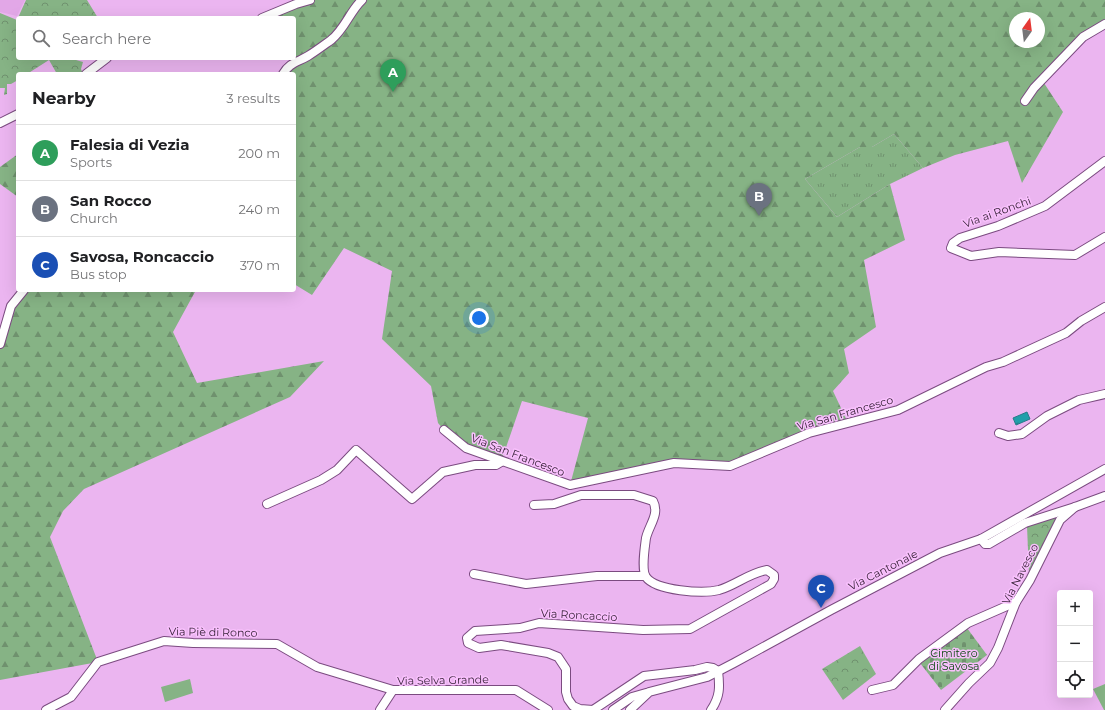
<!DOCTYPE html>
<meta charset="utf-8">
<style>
:root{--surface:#fff;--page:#f2f2f2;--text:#202124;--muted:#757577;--line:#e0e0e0;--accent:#1a73e8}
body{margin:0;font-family:Montserrat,sans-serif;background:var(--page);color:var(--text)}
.controls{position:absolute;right:12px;bottom:12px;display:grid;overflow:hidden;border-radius:4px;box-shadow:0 4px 16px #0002}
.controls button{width:36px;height:36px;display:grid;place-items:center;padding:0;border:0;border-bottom:1px solid var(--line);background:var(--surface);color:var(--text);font:20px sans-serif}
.compass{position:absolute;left:1009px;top:12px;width:36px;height:36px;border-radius:50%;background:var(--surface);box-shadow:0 4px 16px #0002;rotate:14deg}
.you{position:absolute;left:479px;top:318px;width:14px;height:14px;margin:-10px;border:3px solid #fff;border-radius:50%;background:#1a73e8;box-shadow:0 0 0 6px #1a73e833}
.badge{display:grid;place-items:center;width:26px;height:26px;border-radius:50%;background:var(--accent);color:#fff;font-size:13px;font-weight:700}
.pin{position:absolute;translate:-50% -33px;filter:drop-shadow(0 1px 2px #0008)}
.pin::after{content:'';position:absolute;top:21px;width:14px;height:12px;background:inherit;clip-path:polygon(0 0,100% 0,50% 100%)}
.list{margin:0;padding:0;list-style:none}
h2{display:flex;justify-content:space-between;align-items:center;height:52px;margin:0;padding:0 16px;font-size:17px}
h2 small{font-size:13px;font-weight:400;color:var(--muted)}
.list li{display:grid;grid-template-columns:26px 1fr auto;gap:12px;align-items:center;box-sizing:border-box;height:56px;padding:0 16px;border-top:1px solid var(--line)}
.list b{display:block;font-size:15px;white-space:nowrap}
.list p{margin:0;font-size:13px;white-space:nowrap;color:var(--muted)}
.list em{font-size:13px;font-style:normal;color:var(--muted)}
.icon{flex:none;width:22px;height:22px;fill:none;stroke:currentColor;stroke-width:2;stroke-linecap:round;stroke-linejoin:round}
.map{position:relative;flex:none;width:1105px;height:710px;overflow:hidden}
.search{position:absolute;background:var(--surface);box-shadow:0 4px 16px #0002;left:16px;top:16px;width:280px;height:44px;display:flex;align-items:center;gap:10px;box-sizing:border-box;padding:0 14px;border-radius:4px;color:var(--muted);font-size:15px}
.panel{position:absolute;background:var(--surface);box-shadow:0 4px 16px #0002;left:16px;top:72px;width:280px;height:220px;border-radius:4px}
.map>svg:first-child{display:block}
.built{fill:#e2a7e7}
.grass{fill:url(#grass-tufts)}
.forest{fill:url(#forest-firs);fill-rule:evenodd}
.cemetery{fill:url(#cemetery-stones)}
.park{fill:url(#park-crowns)}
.pitch{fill:#86b385}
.water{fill:url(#water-ripples);stroke:#297a89}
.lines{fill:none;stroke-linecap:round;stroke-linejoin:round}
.street-casing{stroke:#7b4b80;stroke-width:10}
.street{stroke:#fff;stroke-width:8}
.labels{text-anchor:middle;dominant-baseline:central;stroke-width:3;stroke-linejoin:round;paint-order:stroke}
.street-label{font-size:11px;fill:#3a243b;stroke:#f9c1fd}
.park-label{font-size:11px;fill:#0c4a11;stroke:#f9c1fd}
</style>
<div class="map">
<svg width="1105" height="710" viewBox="0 0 1105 710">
<defs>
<pattern id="grass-tufts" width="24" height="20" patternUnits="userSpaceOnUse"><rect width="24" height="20" fill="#86b385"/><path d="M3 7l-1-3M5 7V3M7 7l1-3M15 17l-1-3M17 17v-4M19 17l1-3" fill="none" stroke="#6f916e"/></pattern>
<pattern id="forest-firs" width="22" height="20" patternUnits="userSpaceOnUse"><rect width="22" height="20" fill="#86b385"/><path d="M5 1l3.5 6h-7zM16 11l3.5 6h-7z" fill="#6f916e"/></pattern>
<pattern id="cemetery-stones" width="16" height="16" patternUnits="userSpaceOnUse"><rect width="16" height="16" fill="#86b385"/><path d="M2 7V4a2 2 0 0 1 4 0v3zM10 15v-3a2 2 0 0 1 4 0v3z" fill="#6f916e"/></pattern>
<pattern id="park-crowns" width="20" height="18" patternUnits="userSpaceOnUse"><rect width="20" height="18" fill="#86b385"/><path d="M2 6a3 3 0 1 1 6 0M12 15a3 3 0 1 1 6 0" fill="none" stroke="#6f916e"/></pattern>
<pattern id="water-ripples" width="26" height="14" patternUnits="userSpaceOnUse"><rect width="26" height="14" fill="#229faa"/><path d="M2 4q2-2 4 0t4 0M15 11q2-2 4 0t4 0" fill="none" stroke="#1f818c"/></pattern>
</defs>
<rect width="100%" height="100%" fill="#ebb5f0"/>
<!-- built -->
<path class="built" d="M0 0H25L17 16 0 12Z"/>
<!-- grass -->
<path class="grass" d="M894 134 923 168 890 184 837 217 805 179 860 147H872Z"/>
<!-- forest -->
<g class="forest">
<path d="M298 0H1105V24L1083 37 1042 80 1063 112 1022 183 1008 141 955 155 923 168 894 134 872 147H860L805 179 837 217 890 184 905 240 864 260 876 327 844 349 849 373 833 391 848 423 730 466 674 463 570 485 588 418 522 401 501 462 466 448 444 430 438 423 431 386 382 339 392 271 344 248 312 295 294 284V74H283L293 62 291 58H294V18H265ZM1015 18H1039V42H1015Z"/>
<path d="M18 154V197L0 184V167Z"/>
<path d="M24 290H196L173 332 197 383 324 361 290 397 84 489 63 511 50 537 98 662 0 680V344L11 306Z"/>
</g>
<!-- cemetery -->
<path class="cemetery" d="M967 628 987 655 941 690 920 663Z"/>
<!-- park -->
<g class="park">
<path d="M26 0H87L98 18H18V58H69L83 62 81 69 83 74H57L49 60 27 74H18V80L11 84H7V94L4 95 5 88H0V13L17 20Z"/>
<path d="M1055 516 1057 521 1029 574 1027 526Z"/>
<path d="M860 646 876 674 843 700 822 669Z"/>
</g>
<!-- pitch -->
<g class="pitch">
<path d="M190 679 193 693 165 702 161 687Z"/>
<path d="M1105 684V710H1104L1093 689Z"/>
</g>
<!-- water -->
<path class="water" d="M1027 412 1030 419 1016 425 1013 418Z"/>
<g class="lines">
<!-- street casing -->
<g class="street-casing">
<g id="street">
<path d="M262 18 296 4 310 0"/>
<path d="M86 74 107 58"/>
<path d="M283 74C289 63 298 62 308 56 316 51 324 45 331 40 345 29 350 11 362 0"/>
<path d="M1025 101 1034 88 1083 37 1105 24"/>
<path d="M0 123 18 114"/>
<path d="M1105 161 1045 206 998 226 960 238 953 243 951 248 971 256 999 252 1075 255 1105 237"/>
<path d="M0 344 11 306 24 290"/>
<path d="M444 430 466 448 570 485 674 463 730 466 809 433 898 410 986 367 1003 362 1066 333 1081 321 1105 307"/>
<path d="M999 433 1008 436 1022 434 1047 416 1079 400 1105 394"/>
<path d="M267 504 321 480 337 470 356 450 412 499 443 472 475 465H496L501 462"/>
<path d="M534 505 554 504 581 495H634L653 501C660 514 649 525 646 538 645 546 641 570 646 577 656 591 703 594 719 590 736 585 749 573 767 570L774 575V579L771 584 690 629 643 630 539 623 520 628 475 631 467 638 468 643 479 648 501 645 548 653 558 657 566 669V692L568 699 573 706 580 709 593 710 644 676 695 670 707 667 713 668 718 671C720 687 720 697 711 710"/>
<path d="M981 539 985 544H989L1025 523 1075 507 1105 496"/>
<path d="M474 574 526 584 597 576H645"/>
<path d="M872 690 893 685 919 659 968 623 1016 602"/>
<path d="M46 710 71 697 98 662 164 641 193 643 277 644 317 667 393 690"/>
<path d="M380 710 393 690H516L548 710"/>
<path d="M613 710 632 697 646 693"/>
<path d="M630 710 649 692 707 677 734 663 831 610 940 553 981 539 1105 469"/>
<path d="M945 710 969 683 990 663 998 648 1016 602 1030 580 1060 520 1075 507"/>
</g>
</g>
<!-- street -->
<use href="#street" class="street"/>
</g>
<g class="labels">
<!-- street labels -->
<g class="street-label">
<text transform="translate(997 212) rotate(-20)">Via ai Ronchi</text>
<text transform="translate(845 413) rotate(-16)">Via San Francesco</text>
<text transform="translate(518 455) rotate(21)">Via San Francesco</text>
<text transform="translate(883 570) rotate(-27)">Via Cantonale</text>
<text transform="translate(1020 574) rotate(-63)">Via Navesco</text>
<text transform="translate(579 615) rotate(3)">Via Roncaccio</text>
<text transform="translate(213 632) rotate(1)">Via Piè di Ronco</text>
<text transform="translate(443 680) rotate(-1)">Via Selva Grande</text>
</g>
<!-- park labels -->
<g class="park-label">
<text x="954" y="653">Cimitero<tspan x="954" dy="13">di Savosa</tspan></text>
</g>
</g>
</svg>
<div class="controls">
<button>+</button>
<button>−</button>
<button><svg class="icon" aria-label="locate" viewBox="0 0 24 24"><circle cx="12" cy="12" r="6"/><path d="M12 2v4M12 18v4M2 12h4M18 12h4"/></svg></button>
</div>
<svg class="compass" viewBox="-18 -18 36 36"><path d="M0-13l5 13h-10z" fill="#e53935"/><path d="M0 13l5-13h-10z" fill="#757577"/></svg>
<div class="you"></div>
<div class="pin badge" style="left:393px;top:92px;background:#2e9e5b">A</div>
<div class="pin badge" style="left:759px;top:216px;background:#6b7280">B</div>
<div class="pin badge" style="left:821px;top:608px;background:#1a4fb4">C</div>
<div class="search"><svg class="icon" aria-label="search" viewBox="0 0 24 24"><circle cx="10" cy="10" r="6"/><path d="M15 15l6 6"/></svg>Search here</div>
<section class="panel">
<h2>Nearby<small>3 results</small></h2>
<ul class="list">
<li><span class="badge" style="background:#2e9e5b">A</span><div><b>Falesia di Vezia</b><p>Sports</p></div><em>200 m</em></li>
<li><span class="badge" style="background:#6b7280">B</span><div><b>San Rocco</b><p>Church</p></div><em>240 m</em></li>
<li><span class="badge" style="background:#1a4fb4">C</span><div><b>Savosa, Roncaccio</b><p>Bus stop</p></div><em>370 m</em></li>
</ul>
</section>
</div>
